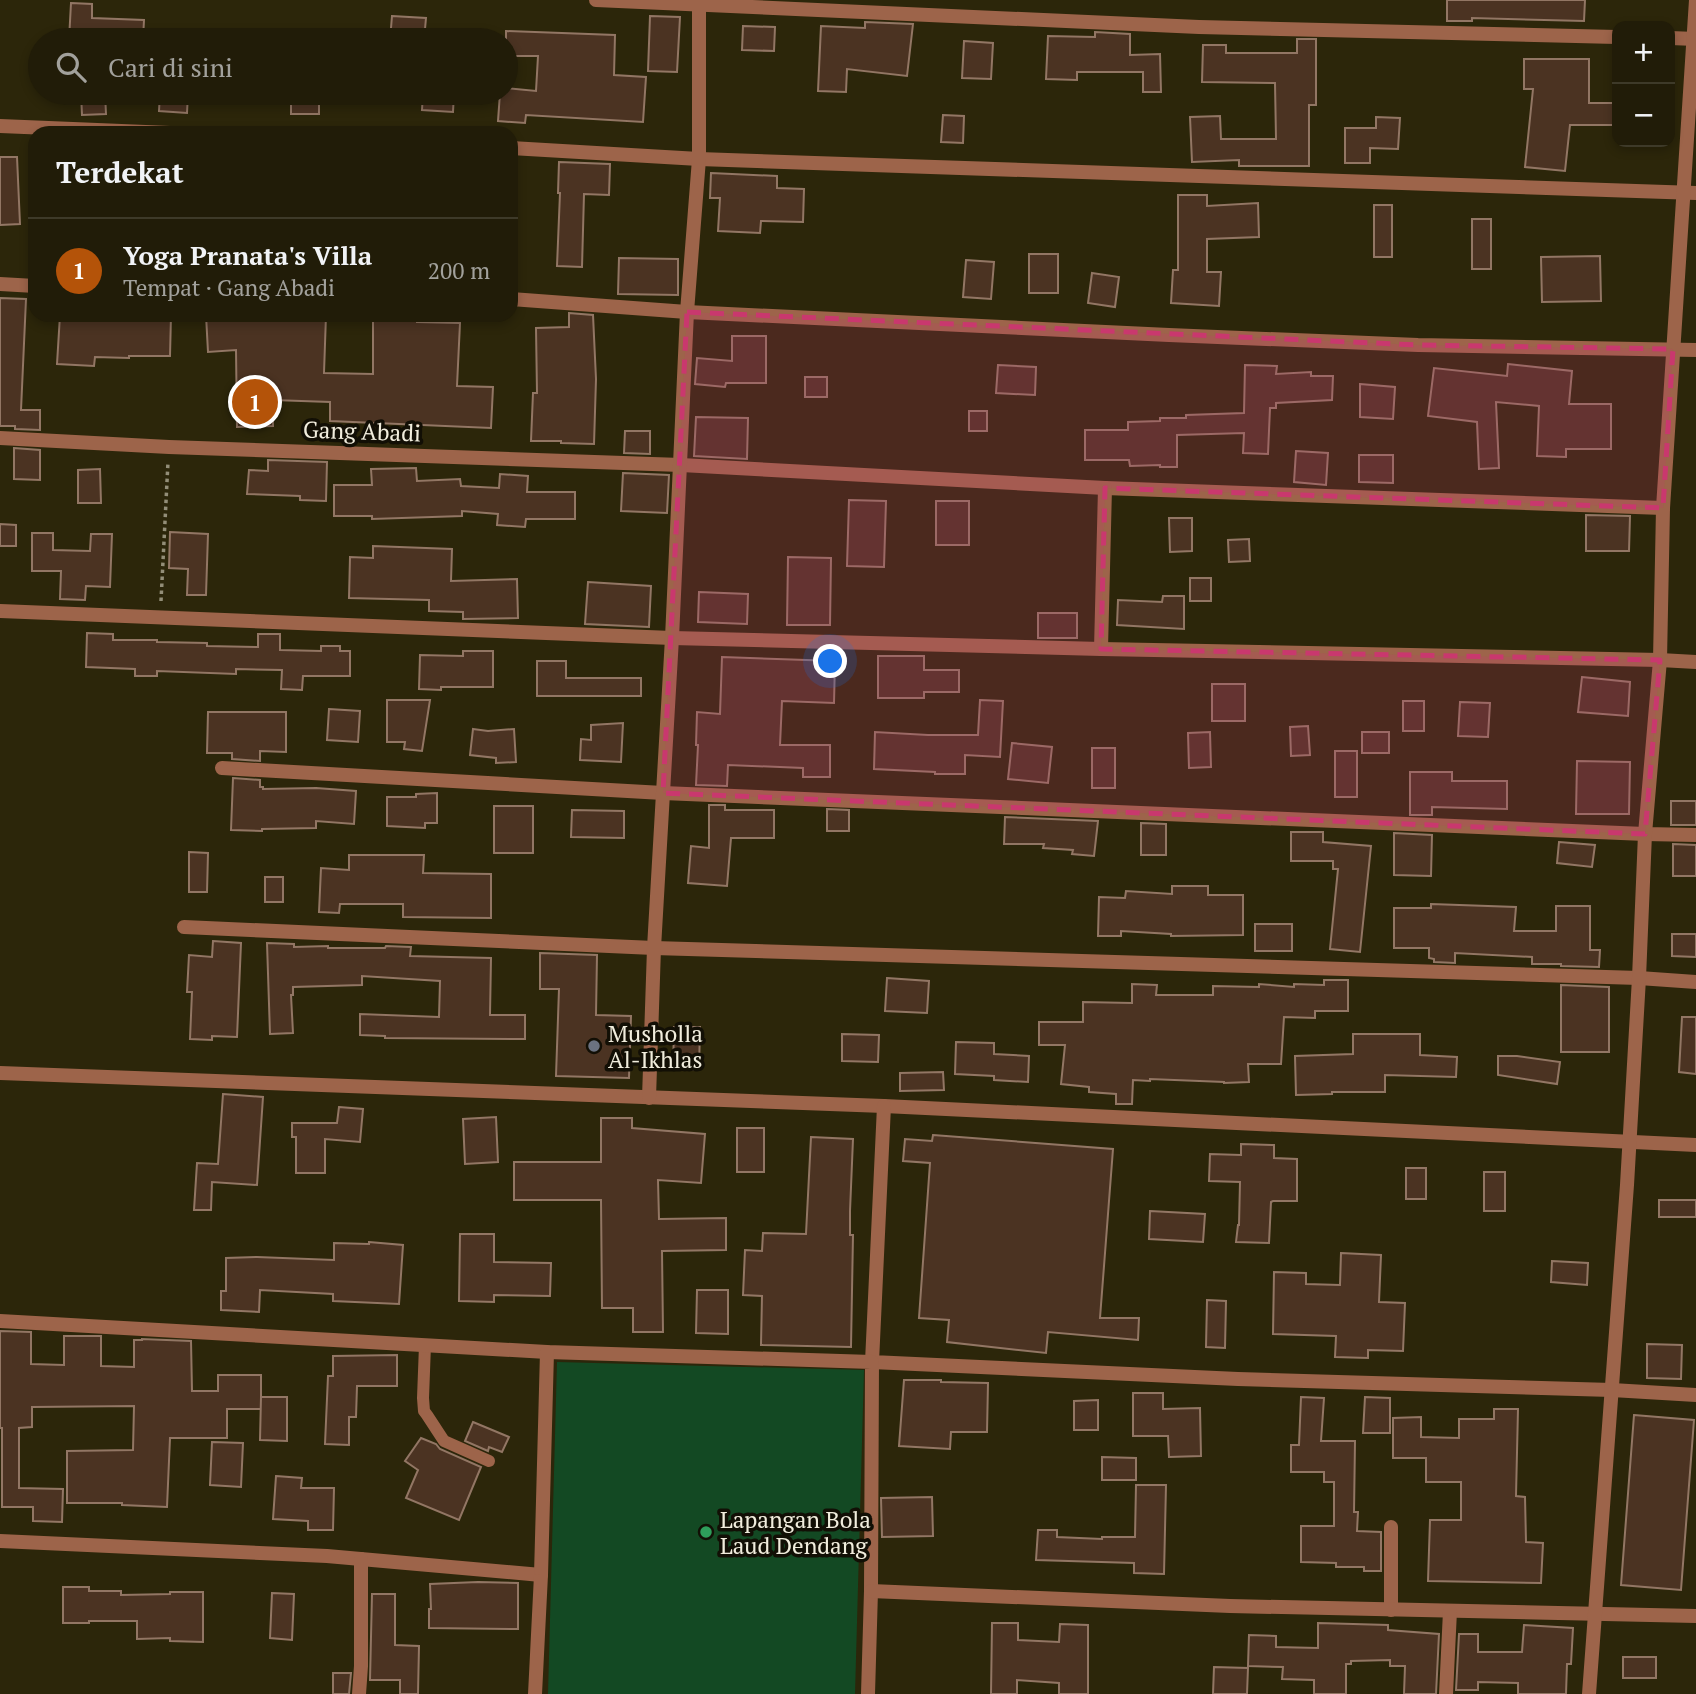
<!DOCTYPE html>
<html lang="id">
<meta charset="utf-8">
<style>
:root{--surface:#211c08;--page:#2d2916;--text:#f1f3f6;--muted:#a2a19c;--line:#3e3a29;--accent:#b45309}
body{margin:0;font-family:"PT Serif",serif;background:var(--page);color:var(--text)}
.controls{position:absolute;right:21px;top:21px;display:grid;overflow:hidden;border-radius:14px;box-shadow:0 4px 10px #0003}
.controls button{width:63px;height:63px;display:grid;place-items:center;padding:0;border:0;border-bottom:2px solid var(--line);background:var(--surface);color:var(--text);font:35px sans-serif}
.you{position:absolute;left:831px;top:662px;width:24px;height:24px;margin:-18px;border:5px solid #fff;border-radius:50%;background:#1a73e8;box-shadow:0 0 0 10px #1a73e833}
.badge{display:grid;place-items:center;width:46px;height:46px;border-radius:50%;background:var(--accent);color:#fff;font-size:23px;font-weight:700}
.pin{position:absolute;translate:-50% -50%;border:4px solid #fff;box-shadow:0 2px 7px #0006}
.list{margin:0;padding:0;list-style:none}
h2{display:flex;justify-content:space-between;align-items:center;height:91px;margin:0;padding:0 28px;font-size:30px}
h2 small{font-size:23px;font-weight:400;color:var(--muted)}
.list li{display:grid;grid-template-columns:46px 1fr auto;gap:21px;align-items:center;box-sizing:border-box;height:105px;padding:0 28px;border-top:2px solid var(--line)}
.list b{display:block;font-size:26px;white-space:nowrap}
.list p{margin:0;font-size:23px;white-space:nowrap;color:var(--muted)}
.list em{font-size:23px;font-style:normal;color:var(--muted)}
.icon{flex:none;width:38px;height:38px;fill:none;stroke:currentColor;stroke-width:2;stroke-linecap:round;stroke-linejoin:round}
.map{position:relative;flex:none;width:1696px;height:1694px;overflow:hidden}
.search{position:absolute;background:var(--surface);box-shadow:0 4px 10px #0003;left:28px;top:28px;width:490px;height:77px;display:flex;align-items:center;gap:18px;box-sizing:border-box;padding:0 24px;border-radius:38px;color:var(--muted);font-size:26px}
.panel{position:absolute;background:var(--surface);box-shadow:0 4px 10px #0003;left:28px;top:126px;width:490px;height:196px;border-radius:21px}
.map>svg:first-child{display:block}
.garden{fill:#134923}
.building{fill:#4b3322;stroke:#927664;stroke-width:2}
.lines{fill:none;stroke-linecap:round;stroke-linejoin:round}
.path{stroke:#938e78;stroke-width:3.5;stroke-dasharray:3.5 3.5;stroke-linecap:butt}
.service{stroke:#9d644a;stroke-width:12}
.minor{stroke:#9d644a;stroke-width:14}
.marked{fill:#c9386e;fill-opacity:0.2;stroke:#c9386e;stroke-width:5;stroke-dasharray:14 9;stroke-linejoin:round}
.worship-dot{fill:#6b7280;stroke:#120f05;stroke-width:2.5}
.leisure-dot{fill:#2e9e5b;stroke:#120f05;stroke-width:2.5}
.labels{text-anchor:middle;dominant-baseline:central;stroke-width:7;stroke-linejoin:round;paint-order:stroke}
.street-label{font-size:23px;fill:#f1eddd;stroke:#120f05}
.poi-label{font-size:23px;fill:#f1eddd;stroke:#120f05;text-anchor:start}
</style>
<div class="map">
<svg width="1696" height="1694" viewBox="0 0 1696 1694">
<rect width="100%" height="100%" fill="#2c260a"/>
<!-- garden -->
<path class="garden" d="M557 1362 864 1370 855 1694H548Z"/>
<!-- building -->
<g class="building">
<path d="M1447 0H1585L1584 21 1472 18V21H1447Z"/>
<path d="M71 3 92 4V18L144 20 143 40H69Z"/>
<path d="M392 16 426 18 424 40H390Z"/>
<path d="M650 16 680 17 677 72 648 71Z"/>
<path d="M865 22 913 24 907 76 847 69 846 92 818 91 821 26 865 28Z"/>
<path d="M743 26 775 27 774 51 742 50Z"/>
<path d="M506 31 615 35 614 75 646 77 643 122 526 115 525 123 498 121 500 93H506V88L536 91 538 56H506Z"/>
<path d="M1095 32 1130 34V55L1160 54 1161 92H1143V72H1077V80L1046 79 1048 36 1095 37Z"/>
<path d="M1297 39H1316V105H1309V166H1239V160L1192 162 1190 117 1220 116 1221 139H1276L1275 83 1202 82 1203 45H1226V53H1297Z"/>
<path d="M964 41 993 43 991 79 962 78Z"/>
<path d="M1524 59H1589V103H1617V125H1570L1565 171 1525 167 1533 89H1524Z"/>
<path d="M81 93H105L106 114 82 115Z"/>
<path d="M160 93H188L187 113 159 111Z"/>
<rect x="291" y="93" width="28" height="21"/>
<path d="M423 93H454L453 112 422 110Z"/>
<path d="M943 115 964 116 963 143 941 142Z"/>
<path d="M1376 117 1400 118 1398 149 1370 148V163H1345V128H1376Z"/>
<path d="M0 157H17L20 224 0 225Z"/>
<path d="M559 162 610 164 609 195 584 194 582 267 557 266 560 193H558Z"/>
<path d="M711 173 777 176V188L804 189 803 222 761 221 760 233 718 231 720 198H710Z"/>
<path d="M1178 195H1207V206L1258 203 1259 237 1207 239V272H1221L1219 306 1171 303 1173 270H1178Z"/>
<rect x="1374" y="205" width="18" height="52"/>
<rect x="1472" y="219" width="19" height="50"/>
<rect x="1029" y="254" width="29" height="39"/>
<path d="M1600 256 1601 301 1542 302 1541 257Z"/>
<path d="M619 258 678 259V295L618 294Z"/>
<path d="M966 260 994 262 991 299 963 297Z"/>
<path d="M1092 273 1119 277 1115 307 1088 303Z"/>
<path d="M0 298 26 299 21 410H40V430L15 429V426H0Z"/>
<path d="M569 313 593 315 596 379 594 444 561 443V441H531L533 393H537L536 328 569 327Z"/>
<path d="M60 315H171L170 356H129V358L95 357 94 366 57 364Z"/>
<path d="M206 315 294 317V315H326L324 373 373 374V315H417V322L460 323 457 386 493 387 491 428 330 421V402L273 400V426L237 427 236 350 208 352Z"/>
<path d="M732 336H766V383H726L725 387 695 384 697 358 732 361Z"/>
<path d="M1508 364 1572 371 1569 404H1611V449H1566V457L1537 456 1539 406 1496 402 1499 468 1479 469 1477 422 1428 416 1434 368 1507 376Z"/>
<path d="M998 365 1036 367 1035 395 996 393Z"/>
<path d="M1245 365 1277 366 1276 374 1311 372V376H1333L1332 400 1276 403V408H1270L1268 454 1243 453 1244 433 1177 435V467H1160V465L1130 466 1129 460H1085V430H1128V422L1160 421V418H1186V415L1244 413Z"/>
<rect x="805" y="377" width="22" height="20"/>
<path d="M1360 384 1395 387 1393 419 1360 417Z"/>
<rect x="969" y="411" width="18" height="20"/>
<path d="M696 417 748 418 747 459 694 456Z"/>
<path d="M625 431H650V454L624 453Z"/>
<path d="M14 448 40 450V480L14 479Z"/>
<path d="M1296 451 1328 453 1326 485 1294 482Z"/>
<path d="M1359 455H1393V483L1359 482Z"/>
<path d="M268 460 327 462 326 501 300 500V496L247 494 249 470 268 471Z"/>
<path d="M416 468 417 481 460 479 461 486 499 488 500 474 528 476 527 492H575V519H526L525 527 497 525 498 514 462 511V516L372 519V516H334V485H372L371 469Z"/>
<path d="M100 469 101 503H78V470Z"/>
<path d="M623 473 669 475 667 513 621 511Z"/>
<path d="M849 500 886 501 884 567 847 566Z"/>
<rect x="936" y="501" width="33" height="44"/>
<path d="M1586 515 1630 516 1629 551H1586Z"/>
<path d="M1169 518H1192V551L1170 552Z"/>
<path d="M0 524 16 525V546H0Z"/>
<path d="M170 532 208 534 206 595H187L188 569 169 568Z"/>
<path d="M32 533H53V550L90 551 91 534H112L110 587 86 586 85 600 60 599 61 571H32Z"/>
<path d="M1249 539 1250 561 1229 562 1228 540Z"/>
<path d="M373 546 452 549 451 581 517 579 518 618 463 619V612L429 611V600L349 598 350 557 373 558Z"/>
<path d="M788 557 831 558 830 625H787Z"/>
<rect x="1190" y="578" width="21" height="23"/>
<path d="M588 582 651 586 649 627 585 624Z"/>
<path d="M699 592 748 594 747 624 698 622Z"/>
<path d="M1163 596H1184V629L1117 625 1118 600 1162 602Z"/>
<rect x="1038" y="613" width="39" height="25"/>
<path d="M87 633 113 634V640H157V642L207 643V646L258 647V634H280V650L321 651V646H340V651H350V676H303L302 690 281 689 282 670 236 669V674L157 671V676H135V669L86 667Z"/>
<path d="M463 651H493V687H441V690L419 689 420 655 463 656Z"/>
<path d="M878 656H924V670H959V692H924V698H878Z"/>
<path d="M722 657 835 661 834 703 782 701 780 745H830V777H803V768L728 765 727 786 696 785 698 745H696L697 712 720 714Z"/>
<path d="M537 661H566V678H641V696H537Z"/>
<path d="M1582 677 1630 682 1628 716 1578 712Z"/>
<rect x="1212" y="684" width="33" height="37"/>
<path d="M387 700H430L422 751 404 749 405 742H387Z"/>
<path d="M980 700 1003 701 1000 757 965 755V774H935V772L874 769 875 732 928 735H978Z"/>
<rect x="1403" y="701" width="21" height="30"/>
<path d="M1460 702 1490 703 1488 737 1458 736Z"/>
<path d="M329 709 360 711 358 742 327 740Z"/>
<path d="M208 712H286V752L260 751V761L232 759V753H207Z"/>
<path d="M623 723 621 762 580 760 581 739 591 740V725Z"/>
<path d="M1308 726 1310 755 1291 756 1290 727Z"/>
<path d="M473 729 488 731 514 729 516 762 496 763V758L470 755Z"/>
<path d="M1210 732 1211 767 1189 768 1188 733Z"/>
<rect x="1362" y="732" width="27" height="21"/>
<path d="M1012 743 1052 747 1048 783 1008 779Z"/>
<rect x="1092" y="748" width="23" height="40"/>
<rect x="1335" y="751" width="22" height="46"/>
<path d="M1577 761 1630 762 1629 814H1576Z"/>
<path d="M1410 772H1452V781H1507V809L1432 807V815H1410Z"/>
<path d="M233 778 260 780V787H263V789L316 788 356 791 354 824 316 821V828L262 829V831L231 830Z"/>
<path d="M437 793V823H425V828L387 826V797H416V794Z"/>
<rect x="1671" y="801" width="25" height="24"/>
<path d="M709 805H725V810H774V838H731L727 886 688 883 691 846 709 848Z"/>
<rect x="494" y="806" width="39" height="47"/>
<path d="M827 809 849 810V831H827Z"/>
<path d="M572 810 624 811V838L571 837Z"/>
<path d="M1005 817 1098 821 1094 856 1072 854 1073 850 1043 848 1044 844H1004Z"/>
<path d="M1141 823 1166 824V855H1141Z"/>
<path d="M1291 832H1323V842L1371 846 1360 952 1330 949 1338 869H1333V861H1291Z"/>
<path d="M1394 833 1432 835 1431 876 1394 875Z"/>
<path d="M1559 842 1595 845 1592 867 1557 863Z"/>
<path d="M1673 844 1696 845V876H1673Z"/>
<path d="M189 852 208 853 207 892H189Z"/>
<path d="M349 855H424L423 873 491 874V918L403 917V904H340L339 913 319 912 321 868 349 870Z"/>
<rect x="265" y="877" width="18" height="25"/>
<path d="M1172 886H1208V895H1243V935L1171 936V934L1121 931V936H1098L1099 897 1125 898 1126 891 1172 894Z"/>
<path d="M1431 904 1516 907 1514 931H1556V906H1590V950H1600L1599 967 1561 966V964H1532V957L1455 953V963L1434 962V959L1429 958V948H1394V908H1431Z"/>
<rect x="1255" y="924" width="37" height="27"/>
<path d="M1672 934H1696V957L1672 956Z"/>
<path d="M213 941 241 943 237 1037 212 1036V1040L190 1039 192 992H187L189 955 212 957Z"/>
<path d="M267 943 294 944V947L328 946V948H385L386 946 411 947 410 956 491 958 490 1015H525V1039L385 1038V1036L360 1035V1014L439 1017 440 981 362 976V985L293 987V995H291L293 1033 270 1034Z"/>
<path d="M540 953 597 955 596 1015 631 1016 629 1078 556 1076 559 989H540Z"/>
<path d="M887 978 929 981 927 1013 885 1011Z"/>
<path d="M1324 980H1348V1011H1315V1018L1284 1017 1281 1064H1248L1249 1082 1224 1083V1082L1150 1079V1081L1133 1080 1132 1104H1116V1094L1089 1092V1087L1061 1084 1065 1045H1039V1022H1083V1002L1132 1003V984L1157 985 1156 995H1213V986L1259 987V984L1294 987V984L1324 985Z"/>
<path d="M1561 985 1609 987V1052H1561Z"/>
<path d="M1682 1017H1696V1074L1679 1072Z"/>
<path d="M674 1027H700L699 1070 673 1069Z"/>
<path d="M842 1034 879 1035 878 1062 842 1061Z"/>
<path d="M1353 1034H1420V1055L1457 1057 1456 1077 1385 1075V1092H1332V1094L1296 1095 1295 1056 1353 1054Z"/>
<path d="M956 1042 994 1043V1054L1029 1056 1028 1082 994 1080V1076L955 1074Z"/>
<path d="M1498 1056H1517L1560 1062 1557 1084 1498 1075Z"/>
<path d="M943 1072 944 1090 900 1091V1073Z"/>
<path d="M223 1094 263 1097 257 1185 212 1182 211 1210H194L197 1163 218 1164Z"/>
<path d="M339 1107 363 1109 360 1142 325 1139V1173H296V1137H292V1123H337Z"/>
<path d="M496 1117 498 1162 465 1164 463 1119Z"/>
<path d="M601 1118H632V1128L705 1134 701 1183 658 1180 659 1219 726 1218V1250L662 1251 663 1332H633V1308H602L601 1200H514V1162H601Z"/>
<rect x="737" y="1128" width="27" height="44"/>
<path d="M933 1135 1113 1149 1100 1318H1139L1138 1340 1048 1332 1046 1353 947 1342 949 1320 919 1318 930 1163 903 1161 905 1139 932 1141Z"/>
<path d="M811 1137 853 1139 850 1211V1235H853L851 1347 761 1345 762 1296 743 1295 745 1250 762 1251 763 1233 806 1234Z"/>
<path d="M1241 1144 1274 1145V1158L1297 1159V1201H1273L1271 1202 1269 1243 1236 1242 1238 1225H1239L1240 1182 1209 1181 1210 1154 1241 1155Z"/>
<rect x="1406" y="1168" width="20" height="31"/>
<rect x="1484" y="1172" width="21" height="39"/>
<rect x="1659" y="1200" width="37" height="17"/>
<path d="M1150 1211 1205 1214 1203 1242 1149 1239Z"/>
<path d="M460 1234H494V1262L551 1263 550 1296 494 1295V1302L459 1301Z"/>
<path d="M369 1242 403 1245 399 1304 333 1301V1294L260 1290 259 1312 221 1310V1291H226V1258L257 1257 334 1260V1243L369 1244Z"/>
<path d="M1341 1253 1381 1255 1379 1302 1405 1303 1403 1351 1368 1350V1358L1335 1357 1336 1336 1273 1334 1274 1272 1306 1273V1284L1340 1285Z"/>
<path d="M1552 1261 1588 1263 1587 1285 1551 1282Z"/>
<path d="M697 1290H728V1334L696 1333Z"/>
<path d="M1207 1300 1226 1301 1225 1348 1206 1347Z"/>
<path d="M0 1331 31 1332V1364L64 1365V1336H101V1366L134 1367V1340H142V1339L191 1341 192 1391H218V1375H261V1409H227V1438H170L167 1507 122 1505V1503H67V1451L133 1450 134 1406 32 1407V1427L19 1428V1488L63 1489 62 1522 33 1521V1507H2V1428H0Z"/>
<path d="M1647 1344 1682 1345 1681 1379 1647 1378Z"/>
<path d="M397 1355V1386H357L356 1417H349V1445L325 1444 328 1376H333V1356Z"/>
<path d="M904 1380H941V1382L988 1383 987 1432H951L950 1449 899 1446Z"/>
<path d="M1133 1393H1163V1409L1200 1408 1201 1456 1169 1457 1168 1436H1133Z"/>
<path d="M261 1397H287V1441L260 1440Z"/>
<path d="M1301 1397 1324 1398 1321 1441H1355L1354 1512H1358L1357 1531 1381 1532V1571H1364V1567H1336V1563L1301 1562V1526H1334V1482H1324V1472H1291V1445H1299Z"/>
<path d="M1365 1397 1390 1398V1433H1363Z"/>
<path d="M1098 1400V1430H1074V1401Z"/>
<path d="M1494 1409H1518L1516 1496 1525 1497 1526 1542 1543 1543 1541 1583 1428 1581 1430 1520H1461V1482H1426V1458H1393V1418L1421 1417V1437L1459 1438V1419H1494Z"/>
<path d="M1634 1415 1694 1420 1681 1590 1621 1585Z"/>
<path d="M473 1422 509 1437 502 1452 489 1447 488 1451 465 1441Z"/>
<path d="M421 1438 436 1444 440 1449 481 1467 459 1520 406 1498 418 1470 405 1461Z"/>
<path d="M212 1442 243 1443 241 1487 210 1485Z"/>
<path d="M1102 1457 1136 1458V1480H1102Z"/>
<path d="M276 1476 302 1478 301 1488H334L333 1530H308V1521L273 1519Z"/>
<path d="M1136 1485H1166L1164 1574 1134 1573V1563L1036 1560 1038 1530H1057V1537L1102 1539V1537H1135Z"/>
<path d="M932 1497 933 1536 882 1537 881 1498Z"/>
<path d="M478 1582 518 1583V1629L429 1628V1609H431L430 1584Z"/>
<path d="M63 1587H89V1591H121V1595L170 1594V1592H203V1642L170 1641V1638L137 1639V1621H89V1623H63Z"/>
<path d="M272 1593 294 1594 292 1640 270 1638Z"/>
<path d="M372 1594H395V1645L419 1646 418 1694H400V1680H370Z"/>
<path d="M992 1623H1018V1640L1059 1642 1060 1624 1088 1625V1694H1059V1683L1017 1680V1694H991Z"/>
<path d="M1318 1623 1388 1625V1630L1439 1634 1436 1694H1404L1405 1666H1390V1660L1351 1661V1664H1346V1694H1314V1680L1282 1679 1283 1667 1248 1666 1249 1635 1276 1636V1647L1318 1648Z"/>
<path d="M1524 1625 1573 1628 1571 1664H1567L1566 1694H1518V1683L1478 1682V1690H1456L1459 1634H1478V1652H1522Z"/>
<rect x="1623" y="1657" width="33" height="21"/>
<path d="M1214 1667 1248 1668 1247 1694H1213Z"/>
<path d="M333 1673H351L349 1694H333Z"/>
</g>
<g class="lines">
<!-- path -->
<path class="path" d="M161 601 168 462"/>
<!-- service -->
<path class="service" d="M425 1345 423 1398 424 1411 427 1415 444 1441 489 1461"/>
<!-- minor -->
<g class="minor">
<path d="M596 0 1199 27 1617 37"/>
<path d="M1670 38 1696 39"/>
<path d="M0 126 170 133"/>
<path d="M511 148 699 159 1696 193"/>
<path d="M0 284 35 286"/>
<path d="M511 299 687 312 1169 335 1418 345 1696 350"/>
<path d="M0 438 169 447 681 465 1105 488 1663 508"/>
<path d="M0 611 672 638 1101 649 1660 660 1696 662"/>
<path d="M1101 649 1105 488"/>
<path d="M222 768 663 793 1645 834 1696 835"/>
<path d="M184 927 654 948 1639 978 1696 982"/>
<path d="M0 1073 884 1106 1696 1145"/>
<path d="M649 1098 654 948 672 638 687 312 699 159V0"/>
<path d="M884 1106 872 1362 1238 1379 1612 1390 1696 1395"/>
<path d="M0 1321 547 1352 872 1362 871 1591 868 1694"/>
<path d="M1391 1527V1610"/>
<path d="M0 1541 327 1556 541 1575"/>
<path d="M871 1591 1230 1606 1696 1616"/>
<path d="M359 1694 361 1666V1559"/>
<path d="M535 1694 541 1575 547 1352"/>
<path d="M1446 1694 1450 1611"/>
<path d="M1589 1694 1627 1185 1639 978 1645 834 1660 660 1663 508 1696 0"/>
</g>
</g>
<!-- marked area -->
<path class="marked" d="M687 312 1418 345 1673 349 1663 508 1105 488 1101 649 1660 660 1645 834 663 793Z"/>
<!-- markers -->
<circle class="worship-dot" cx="594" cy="1046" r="7"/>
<circle class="leisure-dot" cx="706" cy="1532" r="7"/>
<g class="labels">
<!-- street labels -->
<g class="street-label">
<text transform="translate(362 431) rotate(2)">Gang Abadi</text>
</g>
<!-- poi labels -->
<g class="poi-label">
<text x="608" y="1033">Musholla<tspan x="608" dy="26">Al-Ikhlas</tspan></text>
<text x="720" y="1519">Lapangan Bola<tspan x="720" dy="26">Laud Dendang</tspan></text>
</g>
</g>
</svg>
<div class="controls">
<button>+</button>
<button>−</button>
</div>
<div class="you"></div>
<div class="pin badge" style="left:255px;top:402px">1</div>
<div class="search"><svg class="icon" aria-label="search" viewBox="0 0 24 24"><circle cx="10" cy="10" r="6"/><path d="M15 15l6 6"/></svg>Cari di sini</div>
<section class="panel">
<h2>Terdekat<small></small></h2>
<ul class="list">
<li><span class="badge">1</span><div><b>Yoga Pranata's Villa</b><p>Tempat · Gang Abadi</p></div><em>200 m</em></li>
</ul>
</section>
</div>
